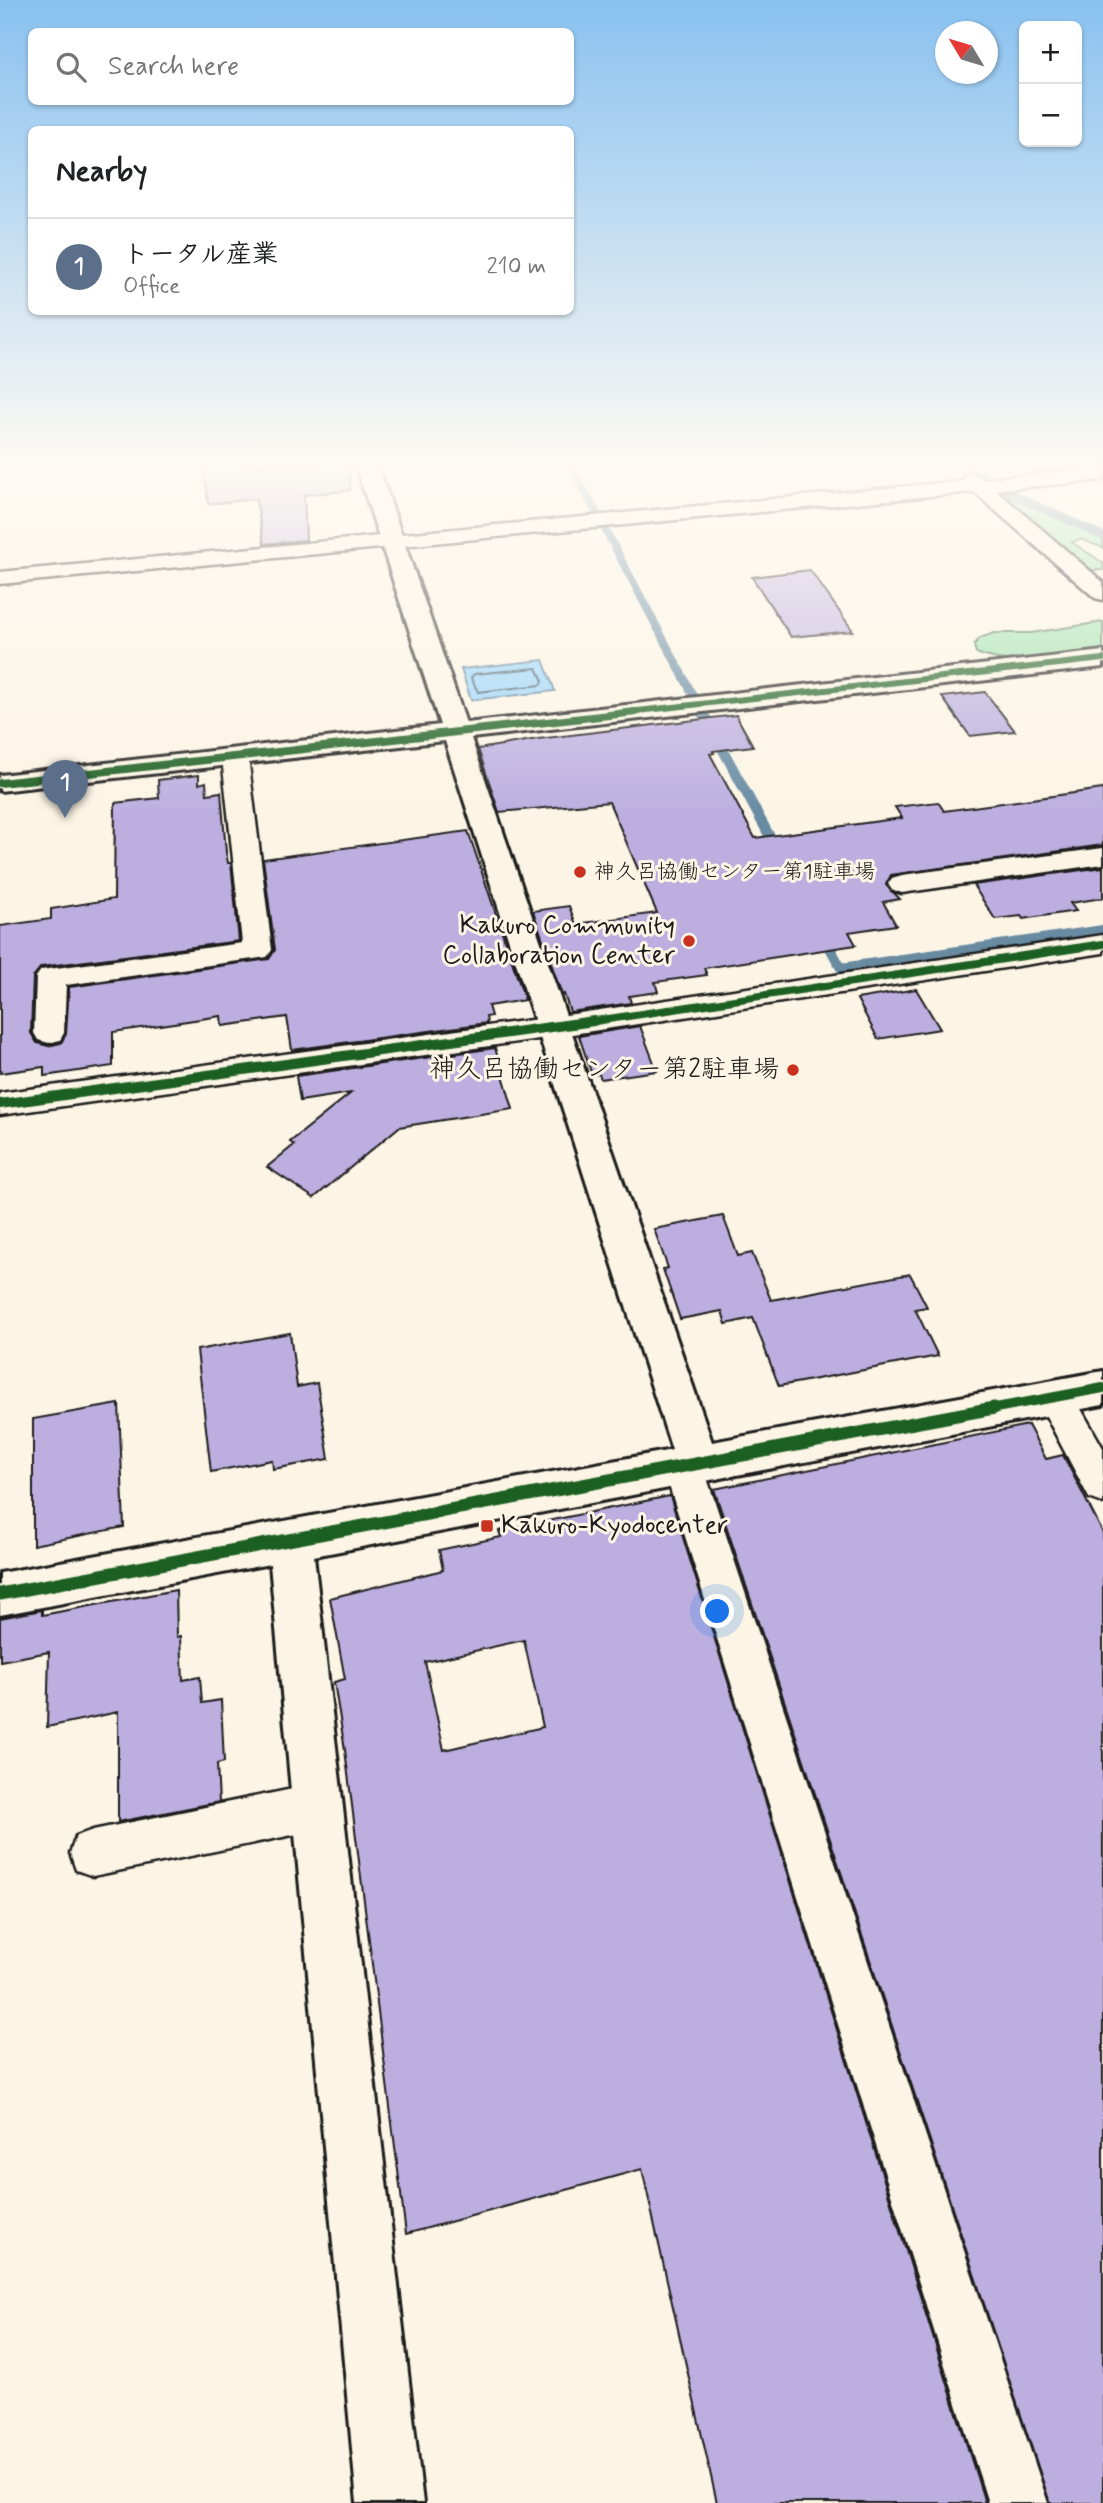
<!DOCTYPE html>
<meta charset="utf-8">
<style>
:root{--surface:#fff;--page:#f2f2f2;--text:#202124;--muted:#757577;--line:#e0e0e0;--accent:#c8321e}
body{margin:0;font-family:Mynerve,"Klee One",sans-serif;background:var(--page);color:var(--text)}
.controls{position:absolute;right:21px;top:21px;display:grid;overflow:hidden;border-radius:10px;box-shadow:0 2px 5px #0004}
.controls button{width:63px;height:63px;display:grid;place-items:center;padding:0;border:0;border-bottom:2px solid var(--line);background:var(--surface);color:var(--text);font:35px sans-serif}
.compass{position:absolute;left:935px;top:21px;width:63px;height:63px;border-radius:50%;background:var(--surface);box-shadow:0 2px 5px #0004;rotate:308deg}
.you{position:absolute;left:718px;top:1612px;width:24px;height:24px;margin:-18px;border:5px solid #fff;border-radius:50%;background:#1a73e8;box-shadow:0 0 0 10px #1a73e833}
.badge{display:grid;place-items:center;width:46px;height:46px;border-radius:50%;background:var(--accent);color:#fff;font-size:23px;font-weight:700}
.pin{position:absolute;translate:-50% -58px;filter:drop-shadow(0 2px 4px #0008)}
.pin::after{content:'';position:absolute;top:37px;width:24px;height:21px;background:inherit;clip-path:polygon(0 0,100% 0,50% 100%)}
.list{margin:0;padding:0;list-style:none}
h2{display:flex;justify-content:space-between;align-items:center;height:91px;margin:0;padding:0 28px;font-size:30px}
h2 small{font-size:23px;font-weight:400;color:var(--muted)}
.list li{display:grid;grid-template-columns:46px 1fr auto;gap:21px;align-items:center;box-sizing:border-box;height:98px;padding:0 28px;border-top:2px solid var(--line)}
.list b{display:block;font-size:26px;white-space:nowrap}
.list p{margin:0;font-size:23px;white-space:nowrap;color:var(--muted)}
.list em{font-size:23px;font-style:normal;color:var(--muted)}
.icon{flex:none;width:38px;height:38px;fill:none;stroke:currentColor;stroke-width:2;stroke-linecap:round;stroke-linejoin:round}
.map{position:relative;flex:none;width:1103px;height:2503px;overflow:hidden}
.search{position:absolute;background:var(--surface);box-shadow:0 2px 5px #0004;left:28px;top:28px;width:546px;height:77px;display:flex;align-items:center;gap:18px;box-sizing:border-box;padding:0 24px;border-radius:10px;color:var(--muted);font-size:26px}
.panel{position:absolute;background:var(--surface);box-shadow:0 2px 5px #0004;left:28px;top:126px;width:546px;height:189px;border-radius:10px}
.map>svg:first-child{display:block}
.green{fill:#9ee2ad;stroke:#5d7f64;stroke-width:2}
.water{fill:#9ad5fb;stroke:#688ba2;stroke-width:2}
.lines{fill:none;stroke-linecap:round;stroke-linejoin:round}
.shore{stroke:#4e6675;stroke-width:2}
.stream-far1{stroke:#688ba2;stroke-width:8}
.stream{stroke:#688ba2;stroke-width:10}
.building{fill:#bcafe0;stroke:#1c1c1c;stroke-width:2;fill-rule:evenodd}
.street-casing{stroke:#1c1c1c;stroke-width:5}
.secondary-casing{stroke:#1c1c1c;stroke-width:6}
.street{fill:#fcf5e5;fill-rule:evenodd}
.secondary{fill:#fcf5e5;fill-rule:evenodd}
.cycleway-far3-casing{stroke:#fcf5e5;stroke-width:9}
.cycleway-far2-casing{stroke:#fcf5e5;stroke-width:11}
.cycleway-far1-casing{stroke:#fcf5e5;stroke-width:15}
.cycleway-casing{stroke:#fcf5e5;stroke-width:18}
.cycleway-far3{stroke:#1b5e20;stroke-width:6}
.cycleway-far2{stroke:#1b5e20;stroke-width:8}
.cycleway-far1{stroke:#1b5e20;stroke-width:10}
.cycleway{stroke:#1b5e20;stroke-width:13}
.poi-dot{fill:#c8321e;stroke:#fcf5e5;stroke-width:2.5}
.labels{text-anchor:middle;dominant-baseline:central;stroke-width:6;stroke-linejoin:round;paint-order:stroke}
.far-poi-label{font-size:21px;fill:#1c1c1c;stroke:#fcf5e5;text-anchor:start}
.poi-label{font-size:26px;fill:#1c1c1c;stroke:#fcf5e5;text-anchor:end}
</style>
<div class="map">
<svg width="1103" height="2503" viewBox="0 0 1103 2503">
<rect width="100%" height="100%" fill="#fcf5e5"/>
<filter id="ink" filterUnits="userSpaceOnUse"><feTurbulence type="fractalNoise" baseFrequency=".0143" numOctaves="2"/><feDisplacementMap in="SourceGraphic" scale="14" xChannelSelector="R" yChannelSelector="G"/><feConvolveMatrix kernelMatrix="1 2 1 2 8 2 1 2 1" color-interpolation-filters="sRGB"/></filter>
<g filter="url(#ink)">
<!-- green -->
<g class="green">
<path d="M1009 496 1103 538V548L1081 539 1072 542 1103 563V570H1088L1006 500 1005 497Z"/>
<path d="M1103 622V651C1063 656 1015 669 976 653L974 645 980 638 994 633H1031Z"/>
</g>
<!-- water -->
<path class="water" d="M543 660 555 691 471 700 461 669Z"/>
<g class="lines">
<!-- shore -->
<path class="shore" d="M537 668 543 681 541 685 478 692 471 678 474 674Z"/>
<!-- stream-far1 -->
<g class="stream-far1">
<path d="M571 466 599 517"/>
<path d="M970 466 986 479"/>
<path d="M1003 490 1103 536"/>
<path d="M604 527 694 697"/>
</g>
<!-- stream -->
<g class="stream">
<path d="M703 713 776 848"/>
<path d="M823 935 841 968 1103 930"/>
</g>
</g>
<!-- building -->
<g class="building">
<path d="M204 466H349L350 490 304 495 306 540 264 544 256 499 208 504Z"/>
<path d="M810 570 853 631 791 637 752 577Z"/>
<path d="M985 692 1015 731 970 736 942 697Z"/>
<path d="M736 715 753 746 713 751 714 753 710 754 755 838 902 818 895 807 938 802 944 811 1103 789V845L891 875 886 885 900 899 883 902 896 925 849 932 856 945 704 968 707 975 655 982 658 992 629 996 631 1003 570 1012 564 994 562 995 533 911 569 906 576 924 657 913 609 802 499 812 478 749 538 739Z"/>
<path d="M199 775V784L206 782 207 794 221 792 226 852 228 863H231L239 941 41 967 33 977 31 1033 37 1043 48 1046 61 1043 66 1034 69 987 269 959 275 950 263 859 468 831 525 1000 488 1006 491 1016 486 1017 487 1023 292 1050 287 1017 222 1026 221 1016 113 1032V1066L44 1076V1067L0 1073V926L51 919V909L114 899 115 803 159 798 158 780Z"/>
<path d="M1103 867V898L1070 903 1076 911 1023 919 1021 916 995 919 973 885Z"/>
<path d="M916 989 940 1029 878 1039 857 999Z"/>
<path d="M640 1026 657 1071 601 1079 599 1074 592 1075 579 1036Z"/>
<path d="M495 1048 513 1109 399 1127 314 1198 267 1167 294 1145 290 1142 351 1093 300 1101 296 1076Z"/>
<path d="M723 1216 738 1256 752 1253 771 1300 910 1274 927 1307 915 1309 938 1356 779 1386 753 1318 726 1324 722 1311 680 1319 663 1269 668 1268 654 1229Z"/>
<path d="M290 1333 297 1387 317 1383 329 1459 273 1469 272 1460 211 1472 197 1350Z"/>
<path d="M119 1404 124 1527 33 1545V1419Z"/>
<path d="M1028 1425 1046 1459 1063 1455 1103 1533V2503H1050L714 1489Z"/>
<path d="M670 1496 985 2503H717L642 2169 406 2234 345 1750 334 1682 345 1679 330 1598 443 1570 439 1550 501 1537 499 1531ZM524 1640 543 1727 444 1750 425 1662Z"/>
<path d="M176 1590 177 1637 181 1636 183 1680 200 1677 202 1703 221 1700 224 1762 217 1764 219 1802 118 1822V1712L47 1727 49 1652 0 1661V1618L42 1610V1615Z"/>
</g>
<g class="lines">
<!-- street casing -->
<g class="street-casing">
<g id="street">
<path d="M1103 468V480L996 490 1103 582V600L1095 598 974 492 0 584V572L963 481 964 475 971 473 983 479Z"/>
<path d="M235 749 244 752 248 757 272 950 267 957 66 985 64 1033 60 1040 49 1043 38 1040 34 1033 36 977 41 970 242 943 222 757 226 752Z"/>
<path d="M1103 848V864L902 893 892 890 888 884 892 878 902 875Z"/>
<path d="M1103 935V953L553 1037 0 1115V1093L553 1017Z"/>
<path d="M1055 1381 1068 1386 1103 1448V1503L1089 1498 1036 1397 1042 1386Z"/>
<path d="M683 1449 697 1454 703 1466 1048 2503H988L663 1466 669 1454Z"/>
<path d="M317 1784 333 1791 340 1807 333 1823 317 1830 93 1876 76 1870 70 1853 76 1836 93 1830Z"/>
</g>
</g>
<!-- secondary casing -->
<g class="secondary-casing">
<path id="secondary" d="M356 466H378L466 723 1103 651V667L471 738 712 1442 1103 1371V1405L314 1556 423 2503H357L270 1564 0 1615V1573L672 1450 445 741 0 791V775L440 725Z"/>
</g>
<!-- street -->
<use href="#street" class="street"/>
<!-- secondary -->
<use href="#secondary" class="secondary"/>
<!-- cycleway-far3 casing -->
<g class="cycleway-far3-casing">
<path id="cycleway-far3" d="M620 713 1103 659"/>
</g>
<!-- cycleway-far2 casing -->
<g class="cycleway-far2-casing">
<g id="cycleway-far2">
<path d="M0 783 636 712"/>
<path d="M582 1023 1103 944"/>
</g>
</g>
<!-- cycleway-far1 casing -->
<g class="cycleway-far1-casing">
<g id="cycleway-far1">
<path d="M0 1104 594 1021"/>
<path d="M985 1410 1103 1388"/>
</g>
</g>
<!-- cycleway casing -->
<g class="cycleway-casing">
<path id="cycleway" d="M0 1594 994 1408"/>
</g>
<!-- cycleway-far3 -->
<use href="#cycleway-far3" class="cycleway-far3"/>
<!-- cycleway-far2 -->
<use href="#cycleway-far2" class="cycleway-far2"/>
<!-- cycleway-far1 -->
<use href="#cycleway-far1" class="cycleway-far1"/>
<!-- cycleway -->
<use href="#cycleway" class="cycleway"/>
</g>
</g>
<!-- sky -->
<linearGradient id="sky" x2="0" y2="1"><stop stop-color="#89c1f0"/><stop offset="0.57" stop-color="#fefaf3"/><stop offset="1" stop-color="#fefaf3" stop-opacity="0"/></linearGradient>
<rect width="1103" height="816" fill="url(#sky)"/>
<!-- markers -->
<g class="poi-dot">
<circle cx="580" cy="872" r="7"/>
<circle cx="689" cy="941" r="7"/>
<circle cx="793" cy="1070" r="7"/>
<rect x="480" y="1519" width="14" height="14" rx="3.5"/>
</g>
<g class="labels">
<!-- far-poi labels -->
<g class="far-poi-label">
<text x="594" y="872">神久呂協働センター第1駐車場</text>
</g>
<!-- poi labels -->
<g class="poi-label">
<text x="675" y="926">Kakuro Community<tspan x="675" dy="30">Collaboration Center</tspan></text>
<text x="779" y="1070">神久呂協働センター第2駐車場</text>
<text x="501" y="1526" text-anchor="start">Kakuro-Kyodocenter</text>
</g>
</g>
</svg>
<div class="controls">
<button>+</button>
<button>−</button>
</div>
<svg class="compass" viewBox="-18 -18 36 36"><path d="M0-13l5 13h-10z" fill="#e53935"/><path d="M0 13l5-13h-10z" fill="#757577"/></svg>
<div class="you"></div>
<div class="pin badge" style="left:65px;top:818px;background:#5c6f8a">1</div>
<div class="search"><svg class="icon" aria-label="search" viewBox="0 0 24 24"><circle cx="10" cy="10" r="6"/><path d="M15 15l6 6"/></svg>Search here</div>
<section class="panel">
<h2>Nearby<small></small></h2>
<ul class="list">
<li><span class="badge" style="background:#5c6f8a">1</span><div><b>トータル産業</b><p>Office</p></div><em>210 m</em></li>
</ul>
</section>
</div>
